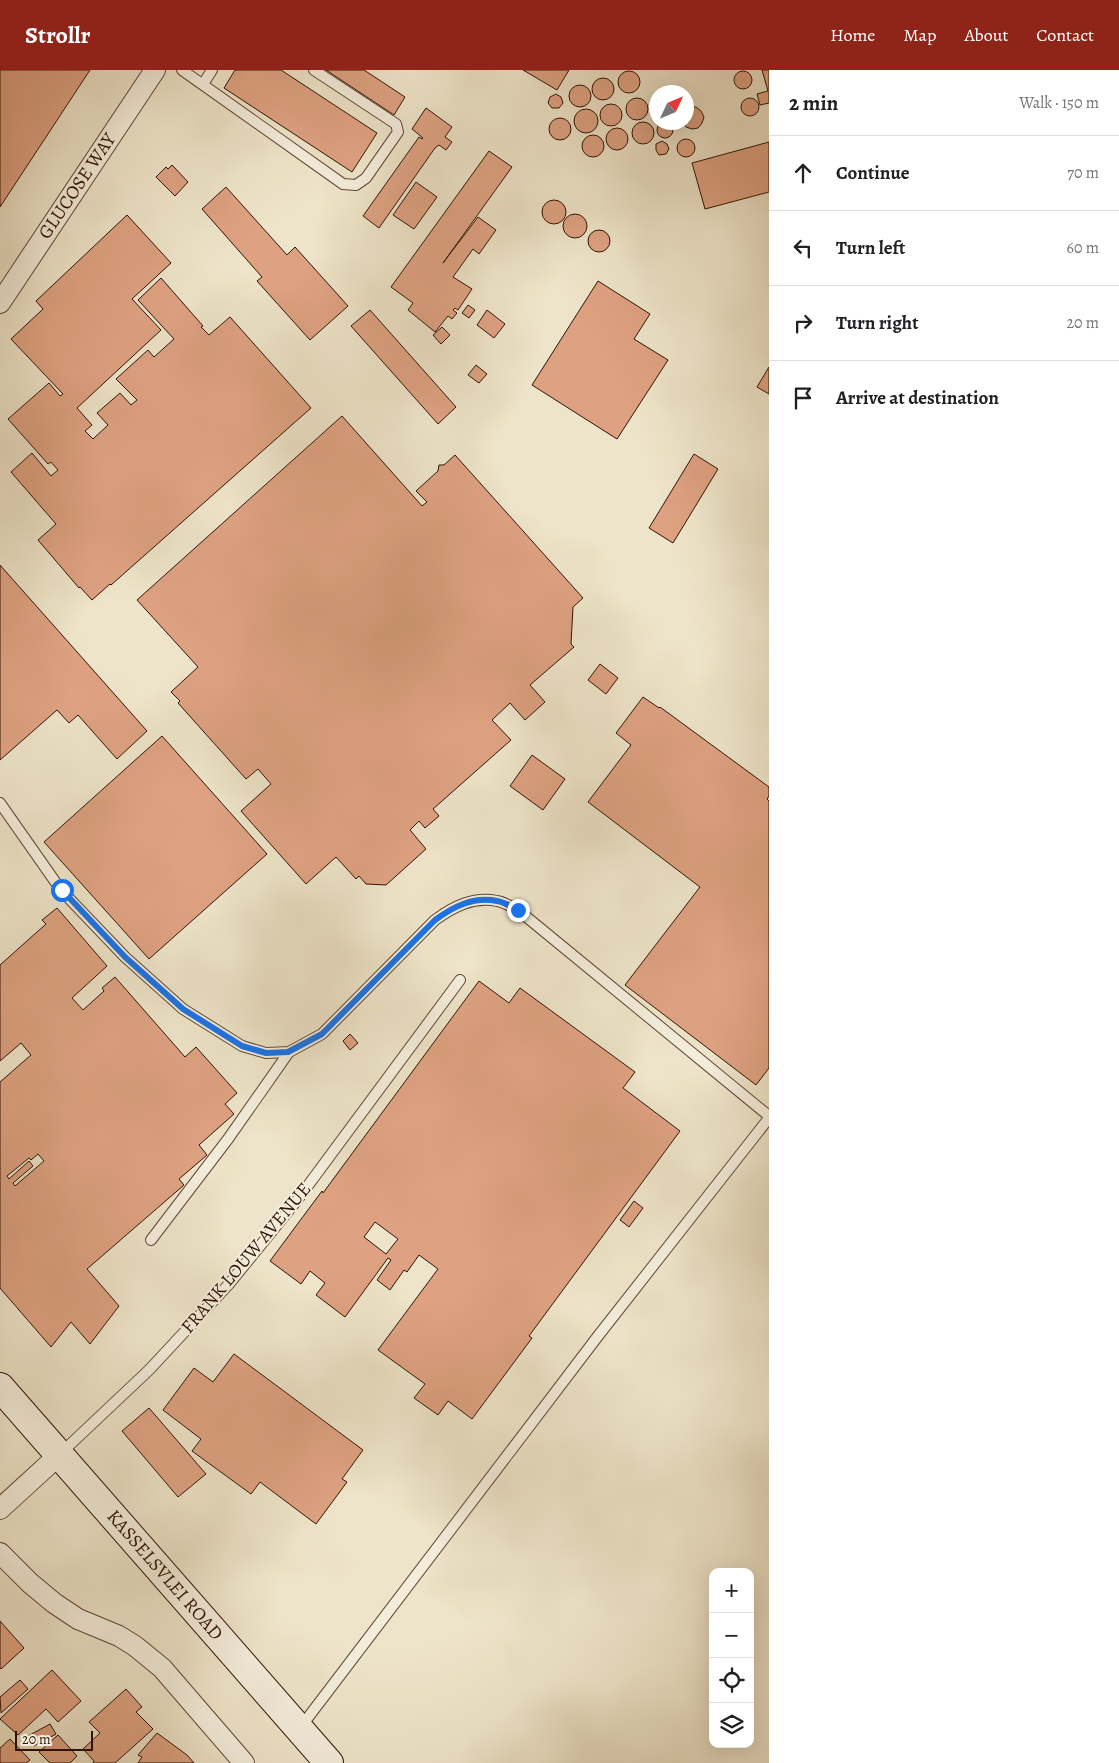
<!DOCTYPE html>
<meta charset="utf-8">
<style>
:root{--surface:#fff;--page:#f6f6f6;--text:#202124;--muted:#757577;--line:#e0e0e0;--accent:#8f2418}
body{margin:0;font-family:Alegreya,serif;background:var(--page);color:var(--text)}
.controls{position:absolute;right:15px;bottom:15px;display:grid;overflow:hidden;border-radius:10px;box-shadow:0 5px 20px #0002}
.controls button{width:45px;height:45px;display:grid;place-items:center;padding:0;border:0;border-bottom:1px solid var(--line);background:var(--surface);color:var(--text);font:25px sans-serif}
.compass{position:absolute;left:649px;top:15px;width:45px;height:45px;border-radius:50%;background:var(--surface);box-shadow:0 5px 20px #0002;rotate:46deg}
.scale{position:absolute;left:15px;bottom:12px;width:78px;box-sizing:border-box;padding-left:5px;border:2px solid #301304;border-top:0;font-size:14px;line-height:18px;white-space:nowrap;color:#301304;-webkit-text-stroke:4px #f4eddc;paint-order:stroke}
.stop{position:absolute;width:15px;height:15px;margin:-11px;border:4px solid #1a73e8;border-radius:50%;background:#fff}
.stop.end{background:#1a73e8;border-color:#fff;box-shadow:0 1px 5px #0008}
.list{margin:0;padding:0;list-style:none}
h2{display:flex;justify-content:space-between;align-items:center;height:65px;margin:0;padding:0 20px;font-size:21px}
h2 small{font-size:16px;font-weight:400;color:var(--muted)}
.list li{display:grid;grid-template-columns:32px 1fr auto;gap:15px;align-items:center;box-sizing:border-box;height:75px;padding:0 20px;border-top:1px solid var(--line)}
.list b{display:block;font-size:19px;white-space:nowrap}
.list em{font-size:16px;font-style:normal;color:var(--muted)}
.icon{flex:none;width:28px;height:28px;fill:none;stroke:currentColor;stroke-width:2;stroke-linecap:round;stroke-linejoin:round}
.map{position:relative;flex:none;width:769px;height:1693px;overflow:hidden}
header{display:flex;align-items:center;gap:30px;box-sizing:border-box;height:70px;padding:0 25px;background:var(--accent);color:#fff}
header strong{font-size:24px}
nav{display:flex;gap:28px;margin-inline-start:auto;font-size:18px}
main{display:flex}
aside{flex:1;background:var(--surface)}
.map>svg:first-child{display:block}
.building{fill:#dea282;stroke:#301304;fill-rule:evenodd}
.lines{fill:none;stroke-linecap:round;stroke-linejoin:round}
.lane-casing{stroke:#604735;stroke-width:12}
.street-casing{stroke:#604735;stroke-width:22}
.secondary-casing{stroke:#301304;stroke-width:30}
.lane{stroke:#f4eddc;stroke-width:10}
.street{stroke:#f4eddc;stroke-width:20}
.secondary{stroke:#f4eddc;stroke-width:28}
.route{stroke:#1a73e8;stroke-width:6}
.labels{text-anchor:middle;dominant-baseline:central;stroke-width:4;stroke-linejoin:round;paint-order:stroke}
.street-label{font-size:19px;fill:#301304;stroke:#f4eddc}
</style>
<header>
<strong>Strollr</strong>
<nav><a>Home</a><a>Map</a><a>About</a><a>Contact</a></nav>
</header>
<main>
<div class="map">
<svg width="769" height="1693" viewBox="0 0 769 1693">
<rect width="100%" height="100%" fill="#eee4c9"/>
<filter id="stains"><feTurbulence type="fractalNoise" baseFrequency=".004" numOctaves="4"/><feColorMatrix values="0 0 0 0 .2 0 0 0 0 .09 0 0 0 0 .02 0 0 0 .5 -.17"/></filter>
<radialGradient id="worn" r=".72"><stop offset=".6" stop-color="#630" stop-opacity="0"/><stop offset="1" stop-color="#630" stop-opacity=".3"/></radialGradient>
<!-- building -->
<g class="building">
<path d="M0 0H90L0 137Z"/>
<path d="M235 0H281L377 63 352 102 224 18Z"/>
<path d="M326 0H364L405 27 394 45Z"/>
<path d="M523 0H569L557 20Z"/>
<path d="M762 0H769V33L760 35 757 24 768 21Z"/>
<circle cx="743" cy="10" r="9"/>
<circle cx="629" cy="12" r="11"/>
<circle cx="603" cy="19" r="11"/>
<circle cx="580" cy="26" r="11"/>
<path d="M556 24 561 27 563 33 559 38H552L548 33 550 27Z"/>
<path d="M656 26V43L651 40 650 34 652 29Z"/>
<circle cx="750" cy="37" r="9"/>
<circle cx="637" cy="39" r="11"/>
<circle cx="611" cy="45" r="11"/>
<path d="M690 37H696L701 41 704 47 702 53 698 58 692 59 686 57 683 52H686V39Z"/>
<path d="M426 38 452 57 445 67 452 72 446 80 439 75 435 78 379 158 363 146 419 67 422 69 423 68 412 59Z"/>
<circle cx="586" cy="51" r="12"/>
<circle cx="560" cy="59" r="11"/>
<circle cx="665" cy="60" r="8"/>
<circle cx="643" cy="63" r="11"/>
<circle cx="617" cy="69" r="11"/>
<circle cx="593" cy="76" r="11"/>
<circle cx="686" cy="78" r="9"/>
<path d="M662 71 667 74 669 79 666 84 659 85 656 80V74Z"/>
<path d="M769 72V122L705 139 692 93Z"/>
<path d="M489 81 512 97 443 193 478 147 496 160 479 184 473 179 453 207 472 219 458 240 455 238 453 240 457 243 452 249 448 246 435 262 408 240 413 233 391 217Z"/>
<path d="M172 95 188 112 175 126 156 107 166 97 168 99Z"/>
<path d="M416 112 437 127 414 159 393 145Z"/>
<path d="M226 117 287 185 295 177 348 236 310 270 257 211 262 207 202 139Z"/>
<circle cx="554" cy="142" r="12"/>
<circle cx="575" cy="156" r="12"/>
<path d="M127 145 171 193 132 229 161 260 77 338 92 355 85 361 93 369 108 355 97 343 120 323 131 335 137 330 116 309 148 280 154 287 174 269 138 230 161 208 203 256 201 257 209 265 230 247 311 338 111 515 110 514 92 530 80 517 79 518 38 470 56 454 11 402 32 383 51 406 58 400 51 392 48 394 8 349 49 313 60 326 63 324 11 269 43 239 36 231Z"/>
<circle cx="599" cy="171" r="11"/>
<path d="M598 211 650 244 634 269 668 290 617 369 532 315Z"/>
<path d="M468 235 475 240 469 248 462 243Z"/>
<path d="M370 240 456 337 438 354 351 256Z"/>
<path d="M487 240 505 254 494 268 477 255Z"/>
<path d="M442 257 450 265 441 274 433 265Z"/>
<path d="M476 295 487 304 479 313 468 305Z"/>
<path d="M769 297V324L757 317Z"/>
<path d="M342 346 422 436 427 432 416 421 438 401 439 395H444L455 385 583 528 573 537 571 574 574 577 530 615 545 632 525 650 510 633 492 650 511 670 433 739 439 746 425 758 419 751 410 760 426 779 386 815 366 814 359 806 356 809 336 787 306 814 241 741 271 714 258 699 246 709 178 633 180 631 171 622 198 597 137 530Z"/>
<path d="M694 384 718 399 673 473 649 458Z"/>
<path d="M0 495 147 661 117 689 78 645 69 653 57 640 0 690Z"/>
<path d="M600 594 618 608 606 624 588 610Z"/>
<path d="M643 627 659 638 660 637 769 717V726L767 729 769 731V998L756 1015 625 915 700 817 588 732 631 675 616 663Z"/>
<path d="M162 666 267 784 149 889 44 772Z"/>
<path d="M532 685 565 709 543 740 510 716Z"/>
<path d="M57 838 107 896 72 928 83 940 104 921 102 918 115 907 185 987 196 977 237 1023 225 1034 234 1044 199 1075 207 1085 179 1109 184 1115 87 1199 119 1236 90 1274 71 1252 51 1277 0 1218V1012L31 985 21 973 0 991V895L46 854 42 850ZM38 1084 44 1091 15 1116 13 1113 33 1096 29 1091 9 1109 7 1106 29 1088 31 1090Z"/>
<path d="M479 911 509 933 520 918 635 1002 623 1018 680 1061 529 1266 532 1268 472 1349 448 1331 438 1345 414 1328 425 1314 378 1280 438 1199 419 1185 407 1202 404 1200 390 1220 377 1210 391 1190 388 1188 345 1247 316 1225 325 1213 310 1201 301 1214 270 1191 322 1121 323 1123ZM375 1152 398 1169 386 1184 364 1167Z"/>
<path d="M350 964 358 973 350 980 343 971Z"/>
<path d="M634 1131 643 1138 629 1157 620 1150Z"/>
<path d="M234 1284 363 1380 342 1409 347 1412 316 1454 260 1412 251 1424 192 1381 201 1369 163 1340 194 1298 213 1312Z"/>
<path d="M149 1338 206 1404 178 1427 122 1361Z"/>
<path d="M0 1551 24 1578 1 1599 0 1598Z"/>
<path d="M52 1600 81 1631 58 1652 46 1639 18 1665 0 1649Z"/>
<path d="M20 1610 28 1619 1 1643 0 1627Z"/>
<path d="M126 1619 142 1637 136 1642 153 1659 115 1693H93L94 1691 83 1679 100 1663 89 1652Z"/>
<path d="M50 1654 56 1664 34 1676 28 1666Z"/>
<path d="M157 1663 187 1685 194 1693H138L142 1687 138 1685Z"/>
<path d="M58 1665 77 1686 70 1693H50L39 1682Z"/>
<path d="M10 1669 30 1690 26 1693H0V1678Z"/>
</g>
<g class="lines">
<!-- lane casing -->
<g class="lane-casing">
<g id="lane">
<path d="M182 0 343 114 356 115 366 108 398 62 396 54 314 0"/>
<path d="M203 14 212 0"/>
<path d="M0 733 61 820 125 887 183 939 242 976 266 983 289 982 322 964 435 850C453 837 473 826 497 831 504 832 512 837 518 840L769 1046"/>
<path d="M151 1170 228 1069 289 982"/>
<path d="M60 1384 149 1300 229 1214 298 1129 460 910"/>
<path d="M300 1658 598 1266 769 1048"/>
</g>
</g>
<!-- street casing -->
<g class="street-casing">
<g id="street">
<path d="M0 233 155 0"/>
<path d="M0 1439 59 1385"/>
<path d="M0 1483 30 1513 54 1533 78 1549 119 1566 135 1576 162 1598 244 1693"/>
</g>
</g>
<!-- secondary casing -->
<g class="secondary-casing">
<path id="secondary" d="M0 1317 329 1693"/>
</g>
<!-- lane -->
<use href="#lane" class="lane"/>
<!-- street -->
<use href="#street" class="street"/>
<!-- secondary -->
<use href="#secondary" class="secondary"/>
</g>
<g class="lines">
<!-- route -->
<path class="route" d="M62 820 125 887 183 939 242 976 266 983 288 982 322 964 435 850C453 837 473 826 497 831 504 832 512 837 518 840"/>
</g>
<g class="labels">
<!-- street labels -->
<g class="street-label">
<text transform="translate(77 116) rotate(-56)">GLUCOSE WAY</text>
<text transform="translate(246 1188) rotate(-50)">FRANK LOUW AVENUE</text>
<text transform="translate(165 1505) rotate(49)">KASSELSVLEI ROAD</text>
</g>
</g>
<rect width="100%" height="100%" filter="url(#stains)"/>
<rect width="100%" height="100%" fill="url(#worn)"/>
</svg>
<div class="controls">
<button>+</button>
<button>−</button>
<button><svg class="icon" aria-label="locate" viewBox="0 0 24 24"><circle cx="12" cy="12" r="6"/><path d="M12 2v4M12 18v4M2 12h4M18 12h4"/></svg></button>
<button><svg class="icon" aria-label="layers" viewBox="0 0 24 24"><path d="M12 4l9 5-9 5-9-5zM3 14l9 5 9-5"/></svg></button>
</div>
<svg class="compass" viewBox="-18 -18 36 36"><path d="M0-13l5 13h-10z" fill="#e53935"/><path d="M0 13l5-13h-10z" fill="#757577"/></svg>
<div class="scale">20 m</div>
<div class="stop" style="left:62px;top:820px"></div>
<div class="stop end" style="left:518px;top:840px"></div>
</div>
<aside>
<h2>2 min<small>Walk · 150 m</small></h2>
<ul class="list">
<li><svg class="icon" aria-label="ahead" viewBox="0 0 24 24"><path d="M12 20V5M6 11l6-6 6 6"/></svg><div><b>Continue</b></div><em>70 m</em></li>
<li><svg class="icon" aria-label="left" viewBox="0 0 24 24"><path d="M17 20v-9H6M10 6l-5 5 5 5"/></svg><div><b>Turn left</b></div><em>60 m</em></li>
<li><svg class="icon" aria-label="right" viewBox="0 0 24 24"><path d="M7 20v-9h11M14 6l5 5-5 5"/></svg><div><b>Turn right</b></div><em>20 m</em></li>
<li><svg class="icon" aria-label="arrive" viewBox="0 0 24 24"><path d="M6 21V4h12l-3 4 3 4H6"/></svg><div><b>Arrive at destination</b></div></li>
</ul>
</aside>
</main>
